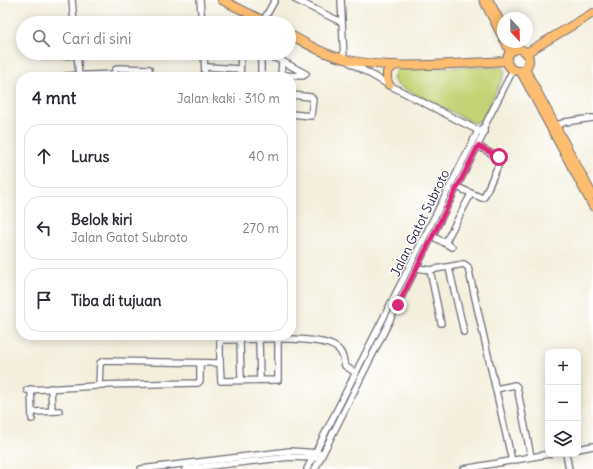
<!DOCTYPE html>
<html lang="id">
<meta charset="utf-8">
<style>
:root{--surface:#fff;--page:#f2f2f3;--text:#2b2b33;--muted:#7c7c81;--line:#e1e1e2}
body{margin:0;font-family:Delius,sans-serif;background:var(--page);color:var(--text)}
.controls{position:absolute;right:12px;bottom:12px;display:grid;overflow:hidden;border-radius:8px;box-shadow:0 2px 10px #0003}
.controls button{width:36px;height:36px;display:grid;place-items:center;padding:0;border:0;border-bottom:1px solid var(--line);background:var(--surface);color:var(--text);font:20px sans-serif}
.compass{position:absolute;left:497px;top:12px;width:36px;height:36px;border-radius:50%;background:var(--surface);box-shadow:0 2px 10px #0003;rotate:158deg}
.stop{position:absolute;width:12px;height:12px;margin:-9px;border:3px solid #db2777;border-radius:50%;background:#fff}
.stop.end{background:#db2777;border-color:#fff;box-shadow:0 1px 4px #0008}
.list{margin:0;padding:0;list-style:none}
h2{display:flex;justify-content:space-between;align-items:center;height:52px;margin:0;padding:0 16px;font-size:17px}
h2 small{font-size:13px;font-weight:400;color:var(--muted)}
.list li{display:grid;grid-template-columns:26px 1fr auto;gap:12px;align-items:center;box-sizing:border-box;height:64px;margin:0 8px 8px;padding:0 8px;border:1px solid var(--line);border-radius:16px}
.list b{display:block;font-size:15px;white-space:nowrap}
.list p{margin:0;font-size:13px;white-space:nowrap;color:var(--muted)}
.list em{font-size:13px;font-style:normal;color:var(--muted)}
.icon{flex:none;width:22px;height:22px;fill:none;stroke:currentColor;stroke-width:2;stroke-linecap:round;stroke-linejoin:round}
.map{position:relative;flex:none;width:593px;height:469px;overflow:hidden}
.search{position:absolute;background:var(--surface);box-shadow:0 2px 10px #0003;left:16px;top:16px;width:280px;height:44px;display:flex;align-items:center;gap:10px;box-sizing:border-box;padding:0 14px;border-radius:22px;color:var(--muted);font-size:15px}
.panel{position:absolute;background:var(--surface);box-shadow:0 2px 10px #0003;left:16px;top:72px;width:280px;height:268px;border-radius:16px}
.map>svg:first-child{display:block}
.green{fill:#c4d375;stroke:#737a58}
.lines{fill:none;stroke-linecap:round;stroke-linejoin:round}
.minor-casing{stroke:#6c6a74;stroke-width:8}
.major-casing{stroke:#6c6a74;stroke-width:9}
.highway-casing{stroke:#6c6a74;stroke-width:10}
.minor{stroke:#fff;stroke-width:5.5}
.major{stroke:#fcbd6f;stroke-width:7}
.highway{stroke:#fcbd6f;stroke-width:8}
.route{stroke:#db2777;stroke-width:5}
.labels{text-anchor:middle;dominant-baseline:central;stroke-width:3;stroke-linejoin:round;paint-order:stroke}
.street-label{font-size:13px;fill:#22223b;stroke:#fff}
</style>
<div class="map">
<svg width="593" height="469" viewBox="0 0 593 469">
<rect width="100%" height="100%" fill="#fff"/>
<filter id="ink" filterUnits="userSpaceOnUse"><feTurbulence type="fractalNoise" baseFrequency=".025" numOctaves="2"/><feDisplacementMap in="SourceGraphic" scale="8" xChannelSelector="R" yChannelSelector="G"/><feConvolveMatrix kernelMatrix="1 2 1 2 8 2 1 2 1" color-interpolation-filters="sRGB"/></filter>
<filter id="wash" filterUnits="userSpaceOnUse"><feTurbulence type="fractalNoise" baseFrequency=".012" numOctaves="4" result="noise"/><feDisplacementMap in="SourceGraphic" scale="16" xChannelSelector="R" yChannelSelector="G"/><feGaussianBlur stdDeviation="0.9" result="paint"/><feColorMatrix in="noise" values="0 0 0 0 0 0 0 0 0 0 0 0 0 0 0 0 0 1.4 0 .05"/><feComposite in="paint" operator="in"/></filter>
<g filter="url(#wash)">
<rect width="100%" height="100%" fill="#f4efdd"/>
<!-- green -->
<path class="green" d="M503 67 506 71 482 120 474 123 397 85 393 79 395 72 399 68Z"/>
</g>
<g filter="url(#ink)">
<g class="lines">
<!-- minor casing -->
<g class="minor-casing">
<g id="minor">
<path d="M72 0 74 23"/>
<path d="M200 0 202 23"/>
<path d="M296 0 341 22"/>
<path d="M341 0 344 59"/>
<path d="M262 23 275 0"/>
<path d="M43 53 45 57 77 55"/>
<path d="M77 53 79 77"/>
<path d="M204 53 205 77"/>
<path d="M261 53V77"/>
<path d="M262 53 282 61 281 77"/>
<path d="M349 62 389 85 481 132"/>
<path d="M208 67 240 69"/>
<path d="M281 75 303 76 306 74 282 61"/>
<path d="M66 76 115 74"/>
<path d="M115 77V70L118 68 149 69V77"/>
<path d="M240 77 241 53"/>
<path d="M291 95 311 97 313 99 311 116 291 114"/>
<path d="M553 127 565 122 593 118"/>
<path d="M457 187 482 198 484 197 501 159 478 146"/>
<path d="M432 236 452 247"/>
<path d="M445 243 471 194"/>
<path d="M417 268 430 270 464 264 468 267 512 461"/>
<path d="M449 268 464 332"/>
<path d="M430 270 441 323"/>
<path d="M240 340 241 380"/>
<path d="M259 340 260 380"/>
<path d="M220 363 221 381 278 380V340"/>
<path d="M99 385 198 383 200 381V363"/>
<path d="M51 388 52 411"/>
<path d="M31 389 32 419"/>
<path d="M496 389 515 385 517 387 531 457"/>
<path d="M27 390 96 386 99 385 100 363 104 361 220 363V342L222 340C246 340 323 334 338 349 344 354 343 360 345 366L356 373"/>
<path d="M32 412 59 411"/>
<path d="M578 449 593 446"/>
<path d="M566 454 569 469"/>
<path d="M141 469 290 451 319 453"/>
<path d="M185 469 290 457 316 458"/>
<path d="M307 469 478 131 484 127 513 70"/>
<path d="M315 469 484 133V127"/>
<path d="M464 469 549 454"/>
</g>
</g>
<!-- major casing -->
<g class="major-casing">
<g id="major">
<path d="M483 0 503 39"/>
<path d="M489 0 503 26"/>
<path d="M505 42 510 53"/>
<path d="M511 42 516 50"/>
<path d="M525 68 593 195"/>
<path d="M520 71 593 207"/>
</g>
</g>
<!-- highway casing -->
<g class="highway-casing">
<g id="highway">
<path d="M222 0 268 23"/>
<path d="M289 34C307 44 325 55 345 59 392 71 458 63 507 61"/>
<circle cx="518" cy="60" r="11"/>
<path d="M526 53 593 13"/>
<path d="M389 85 387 79V72L395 65"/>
</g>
</g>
<!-- minor -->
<use href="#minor" class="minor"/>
<!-- major -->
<use href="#major" class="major"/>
<!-- highway -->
<use href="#highway" class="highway"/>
</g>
</g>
<g class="lines" filter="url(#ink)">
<!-- route -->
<path class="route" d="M398 305 478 146 499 157"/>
</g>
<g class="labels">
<!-- street labels -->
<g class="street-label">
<text transform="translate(420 223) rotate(-64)">Jalan Gatot Subroto</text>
</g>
</g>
</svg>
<div class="controls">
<button>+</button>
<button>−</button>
<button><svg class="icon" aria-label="layers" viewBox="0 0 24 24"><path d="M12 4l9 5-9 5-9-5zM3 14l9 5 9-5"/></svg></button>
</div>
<svg class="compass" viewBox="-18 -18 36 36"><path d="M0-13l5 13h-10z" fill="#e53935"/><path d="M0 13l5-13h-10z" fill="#7c7c81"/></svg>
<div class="stop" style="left:499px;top:157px"></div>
<div class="stop end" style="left:398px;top:305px"></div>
<div class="search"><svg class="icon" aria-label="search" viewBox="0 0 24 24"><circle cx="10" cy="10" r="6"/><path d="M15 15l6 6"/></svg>Cari di sini</div>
<section class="panel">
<h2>4 mnt<small>Jalan kaki · 310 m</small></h2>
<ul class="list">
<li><svg class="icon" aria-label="ahead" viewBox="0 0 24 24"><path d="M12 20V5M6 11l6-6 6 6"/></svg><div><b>Lurus</b></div><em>40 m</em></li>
<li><svg class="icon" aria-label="left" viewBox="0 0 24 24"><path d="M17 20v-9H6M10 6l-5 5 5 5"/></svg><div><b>Belok kiri</b><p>Jalan Gatot Subroto</p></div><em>270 m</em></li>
<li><svg class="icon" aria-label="arrive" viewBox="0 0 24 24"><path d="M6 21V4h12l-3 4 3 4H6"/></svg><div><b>Tiba di tujuan</b></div></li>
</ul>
</section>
</div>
